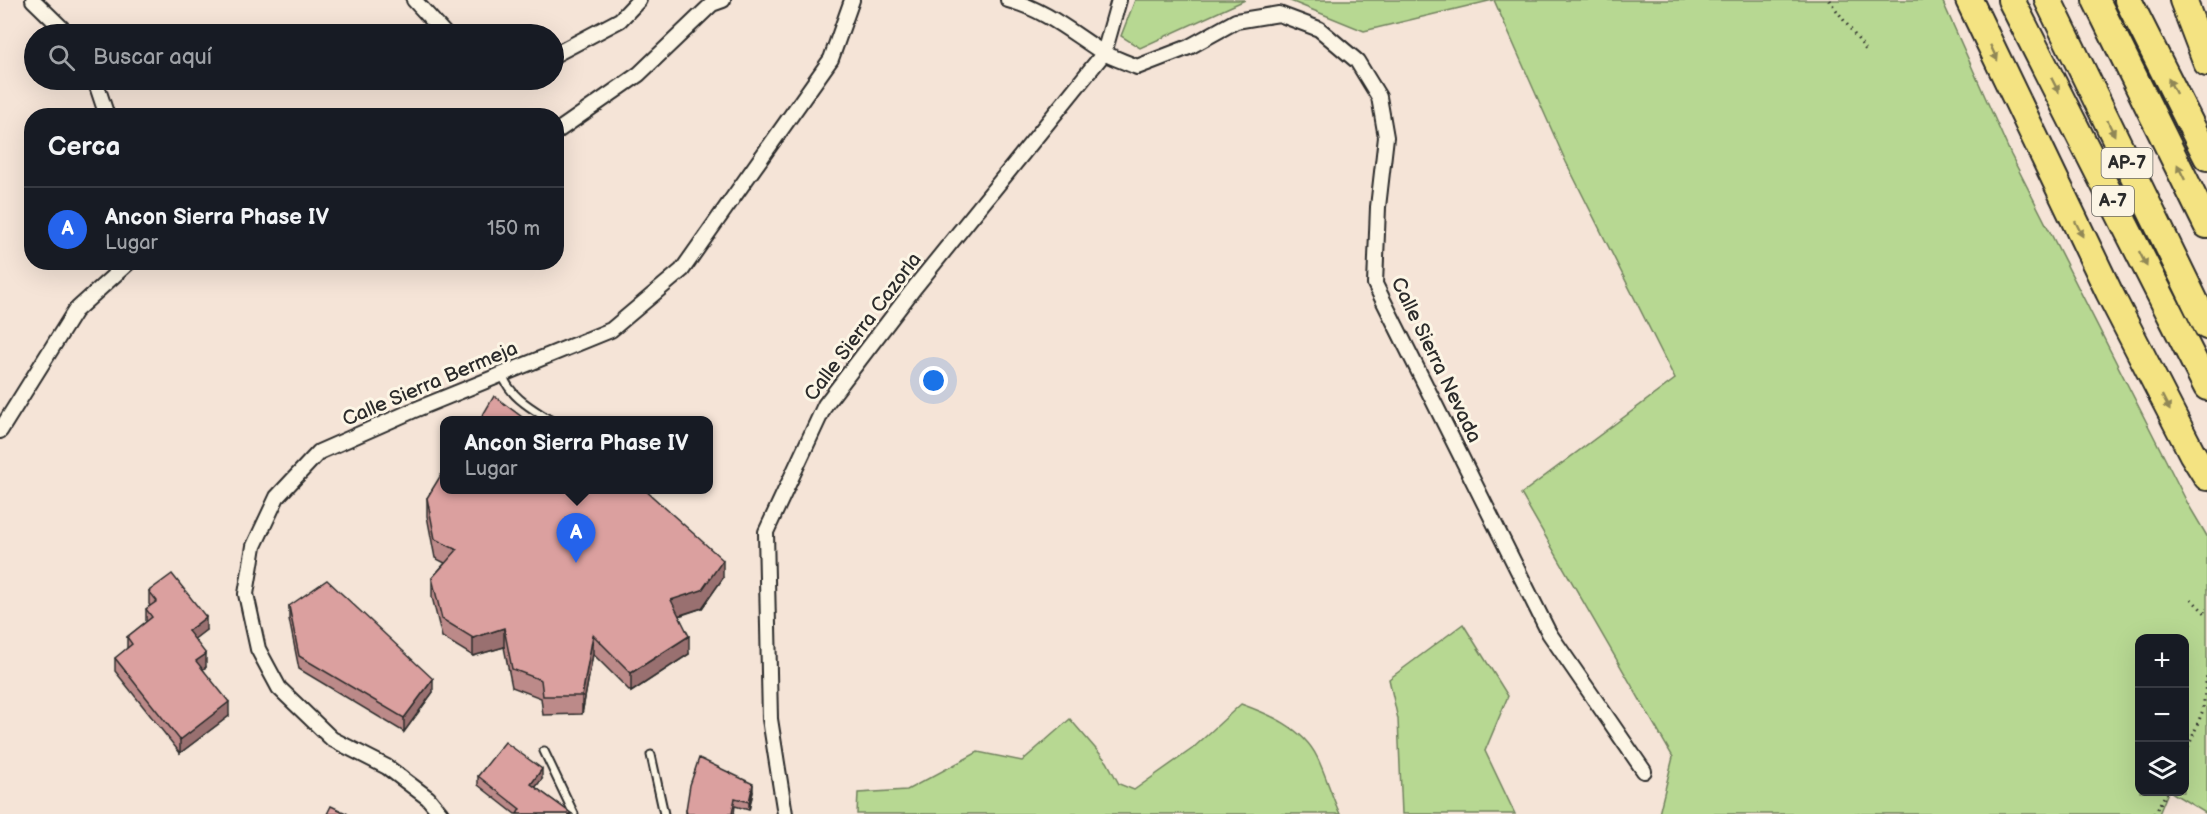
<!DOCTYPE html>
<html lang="es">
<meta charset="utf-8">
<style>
:root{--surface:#171b24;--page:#20242c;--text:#f1f3f6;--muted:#9ea1a6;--line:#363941;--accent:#2563eb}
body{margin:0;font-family:"Balsamiq Sans",sans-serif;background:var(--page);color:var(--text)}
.controls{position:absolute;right:18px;bottom:18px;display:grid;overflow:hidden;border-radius:12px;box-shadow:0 6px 24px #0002}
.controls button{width:54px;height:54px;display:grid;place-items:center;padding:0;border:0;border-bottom:2px solid var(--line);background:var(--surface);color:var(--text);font:30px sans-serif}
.you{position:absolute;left:934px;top:381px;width:21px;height:21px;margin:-15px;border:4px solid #fff;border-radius:50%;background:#1a73e8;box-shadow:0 0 0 9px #1a73e833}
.badge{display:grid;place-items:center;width:39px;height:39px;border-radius:50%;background:var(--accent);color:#fff;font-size:20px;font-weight:700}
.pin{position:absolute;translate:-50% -50px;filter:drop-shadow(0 2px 3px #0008)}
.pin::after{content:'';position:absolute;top:32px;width:21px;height:18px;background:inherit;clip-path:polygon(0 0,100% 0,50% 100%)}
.popup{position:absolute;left:440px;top:416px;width:273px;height:78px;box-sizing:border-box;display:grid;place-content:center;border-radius:12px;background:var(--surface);filter:drop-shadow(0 2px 4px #0005);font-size:20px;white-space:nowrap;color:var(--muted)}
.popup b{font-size:22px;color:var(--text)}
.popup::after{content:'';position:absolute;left:50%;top:100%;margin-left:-12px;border:12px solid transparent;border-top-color:var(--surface)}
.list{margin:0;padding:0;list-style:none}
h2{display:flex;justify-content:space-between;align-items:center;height:78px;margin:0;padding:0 24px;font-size:26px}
h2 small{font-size:20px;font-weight:400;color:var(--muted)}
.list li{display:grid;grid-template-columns:39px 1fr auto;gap:18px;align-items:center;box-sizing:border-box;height:84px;padding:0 24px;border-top:2px solid var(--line)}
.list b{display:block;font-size:22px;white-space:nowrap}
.list p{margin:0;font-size:20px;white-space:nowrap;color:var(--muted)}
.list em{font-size:20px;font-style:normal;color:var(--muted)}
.icon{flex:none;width:33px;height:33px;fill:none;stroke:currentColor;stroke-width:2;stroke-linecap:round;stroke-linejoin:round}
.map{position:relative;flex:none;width:2207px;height:814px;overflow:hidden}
.search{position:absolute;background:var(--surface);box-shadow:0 6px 24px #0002;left:24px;top:24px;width:540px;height:66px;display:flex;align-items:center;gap:15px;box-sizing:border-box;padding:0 21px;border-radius:33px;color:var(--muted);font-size:22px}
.panel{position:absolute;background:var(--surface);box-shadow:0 6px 24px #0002;left:24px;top:108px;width:540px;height:162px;border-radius:24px}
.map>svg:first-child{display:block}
.green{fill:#b7d892;stroke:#71825e;stroke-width:1.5}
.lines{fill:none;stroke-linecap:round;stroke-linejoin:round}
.service-casing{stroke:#2b2b2b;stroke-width:11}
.minor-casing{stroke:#2b2b2b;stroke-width:18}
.motorway-casing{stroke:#2b2b2b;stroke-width:30}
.path{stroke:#2b2b2b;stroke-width:3;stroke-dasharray:1.5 4.5;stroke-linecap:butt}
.service{stroke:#fcf5e5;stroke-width:7}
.minor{stroke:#fcf5e5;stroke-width:14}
.motorway{stroke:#f4e382;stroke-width:26}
.wall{fill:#bc8a89;stroke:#2b2b2b;stroke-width:1.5}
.shaded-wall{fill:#99706f;stroke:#2b2b2b;stroke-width:1.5}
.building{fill:#dba09f;stroke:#2b2b2b;stroke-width:1.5}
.oneway{fill:#908756}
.labels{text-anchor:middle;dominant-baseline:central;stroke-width:6;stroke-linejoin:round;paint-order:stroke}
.shield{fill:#fcf5e5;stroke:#6a6863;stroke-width:1.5}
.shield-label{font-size:18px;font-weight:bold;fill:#2b2b2b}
.street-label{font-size:20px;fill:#2b2b2b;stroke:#fcf5e5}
</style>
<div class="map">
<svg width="2207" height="814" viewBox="0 0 2207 814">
<rect width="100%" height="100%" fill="#f5e4d7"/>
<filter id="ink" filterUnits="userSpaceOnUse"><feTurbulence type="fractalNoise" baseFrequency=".0167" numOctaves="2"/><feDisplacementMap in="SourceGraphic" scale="12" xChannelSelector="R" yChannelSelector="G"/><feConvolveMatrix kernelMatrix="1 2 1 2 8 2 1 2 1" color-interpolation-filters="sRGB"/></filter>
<g filter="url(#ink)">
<!-- green -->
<g class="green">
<path d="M1135 0H1245L1140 48 1121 36Z"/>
<path d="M1288 0H1493L1364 31Z"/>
<path d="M1494 0H1942L2011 155 2188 504 2207 536V814L2171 792H2184V638H2140V792H2168L2159 814H1659L1673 757 1521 494 1675 379 1566 162Z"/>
<path d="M1463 624 1508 696 1485 751 1515 814H1402L1398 719 1389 679Z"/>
<path d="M1241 704C1269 714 1303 728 1317 757 1326 775 1331 795 1340 814H857L858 793 907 790 978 752 1022 761 1070 719 1107 762 1119 784 1134 790 1192 749Z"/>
</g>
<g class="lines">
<!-- service casing -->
<g class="service-casing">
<g id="service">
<path d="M502 374C510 397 531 408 550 420"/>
<path d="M544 751 574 814"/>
<path d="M651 755 664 814"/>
</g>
</g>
<!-- minor casing -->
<g class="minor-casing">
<g id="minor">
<path d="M33 0 68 34"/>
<path d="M414 0 445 34"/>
<path d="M1008 0C1044 9 1071 32 1102 52 1113 58 1126 62 1137 67L1189 47 1236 21 1279 14 1319 29 1357 61 1379 97 1386 137 1378 207 1375 284 1549 633 1644 771"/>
<path d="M554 55 620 20 639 0"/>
<path d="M95 80 107 116"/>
<path d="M556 132 639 74 712 4 723 0"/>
<path d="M0 431 75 311 129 262"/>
<path d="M441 814 428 798 387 767 332 739 279 688 258 649 246 594 254 546 277 497 319 452 412 411 611 330 682 270 831 59 852 0"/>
<path d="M785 814 770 719 766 532 825 405 915 287 1104 53 1119 0"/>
</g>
</g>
<!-- motorway casing -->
<g class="motorway-casing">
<g id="motorway">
<path d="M1969 0 2109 292 2192 453 2207 477"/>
<path d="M2011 0 2207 387"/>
<path d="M2048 0 2207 326"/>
<path d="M2096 0 2207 225"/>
<path d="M2128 0 2207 157"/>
<path d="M2183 0 2207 63"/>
</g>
</g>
<!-- path -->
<g class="path">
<path d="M1829 0 1868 53"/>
<path d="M2191 599 2207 615"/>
<path d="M2184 758 2203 710 2207 673"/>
<path d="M2154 814 2167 792"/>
</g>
<!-- service -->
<use href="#service" class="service"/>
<!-- minor -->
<use href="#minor" class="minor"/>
<!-- motorway -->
<use href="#motorway" class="motorway"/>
</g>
<!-- wall -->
<g class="wall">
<path d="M427 498 723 578 702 608 679 616 689 654 631 692 593 654 582 714 543 715 541 698 512 687 504 647 473 656 442 637 432 597V578L445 563 435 558 427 516Z"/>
<path d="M149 591 206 630 194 639 206 667 203 669 229 716 180 753 115 671V658L127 649V637L146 622V609L150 606 149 604Z"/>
<path d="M289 606 433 692 404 732 299 669 289 619Z"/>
<path d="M478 776 542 779 535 787 572 814H515L478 785Z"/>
<path d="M753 792 749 810 735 806 734 814H686V810Z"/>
</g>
<!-- shaded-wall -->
<g class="shaded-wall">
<path d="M723 560V578L702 608 671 618V600Z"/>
<path d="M206 617V630L188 644V631Z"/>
<path d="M504 628V647L473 656V638Z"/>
<path d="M593 635V654L582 714V696Z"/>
<path d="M689 636V654L631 692V673Z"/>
<path d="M206 654V667L196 674V661Z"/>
<path d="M433 679V692L404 732V718Z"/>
<path d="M229 702V716L180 753V740Z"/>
<path d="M542 769V779L531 793V784Z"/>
<path d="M753 784V792L749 810V802Z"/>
</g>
<!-- building -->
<g class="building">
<path d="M494 396 526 420H480Z"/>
<path d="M444 470V489H644L723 560 702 590 671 600 689 636 631 673 593 635 582 696H543L541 680 512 669 504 628 473 638 442 619 432 578 457 550 435 539 427 498Z"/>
<path d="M172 574 206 617 188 631 206 654 196 661 229 702 180 740 115 658 132 644 127 637 152 617 146 609 157 601 149 591Z"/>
<path d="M327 580 433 679 404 718 299 656 289 606Z"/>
<path d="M505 742 542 769 531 784 572 814H517L520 809 478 776Z"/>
<path d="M699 758 753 784 749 802 735 798 732 814H687L686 810 690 785Z"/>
<path d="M331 806 348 814H327Z"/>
</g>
<!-- one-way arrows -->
<defs><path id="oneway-solid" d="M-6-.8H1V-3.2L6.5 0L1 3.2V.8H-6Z" transform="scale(1.5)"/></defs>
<g class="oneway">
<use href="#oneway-solid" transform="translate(1994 53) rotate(65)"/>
<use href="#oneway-solid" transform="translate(2055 85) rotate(63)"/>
<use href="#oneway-solid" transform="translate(2172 86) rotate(-117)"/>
<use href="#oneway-solid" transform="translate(2111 128) rotate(64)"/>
<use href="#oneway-solid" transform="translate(2181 172) rotate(-116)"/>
<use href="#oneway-solid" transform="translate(2079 229) rotate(64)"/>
<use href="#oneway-solid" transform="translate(2143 259) rotate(63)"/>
<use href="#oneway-solid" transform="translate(2166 403) rotate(63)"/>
</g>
</g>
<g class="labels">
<!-- shield labels -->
<g class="shield">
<rect x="2101.5" y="148" width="51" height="30" rx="4.5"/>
<rect x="2092" y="186" width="42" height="30" rx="4.5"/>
</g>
<g class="shield-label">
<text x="2127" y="163">AP-7</text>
<text x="2113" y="201">A-7</text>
</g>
<!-- street labels -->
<g class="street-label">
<text transform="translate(863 327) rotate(-53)">Calle Sierra Cazorla</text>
<text transform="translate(1436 360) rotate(64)">Calle Sierra Nevada</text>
<text transform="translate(430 384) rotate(-23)">Calle Sierra Bermeja</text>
</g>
</g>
</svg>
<div class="controls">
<button>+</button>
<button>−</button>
<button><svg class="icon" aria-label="layers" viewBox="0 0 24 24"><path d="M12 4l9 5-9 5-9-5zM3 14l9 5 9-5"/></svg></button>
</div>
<div class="you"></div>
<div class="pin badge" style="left:576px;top:563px">A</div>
<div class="popup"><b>Ancon Sierra Phase IV</b>Lugar</div>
<div class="search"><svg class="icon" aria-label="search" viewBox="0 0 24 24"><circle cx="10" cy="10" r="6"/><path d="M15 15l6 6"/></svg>Buscar aquí</div>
<section class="panel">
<h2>Cerca<small></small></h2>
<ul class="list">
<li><span class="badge">A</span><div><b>Ancon Sierra Phase IV</b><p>Lugar</p></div><em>150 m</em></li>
</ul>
</section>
</div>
